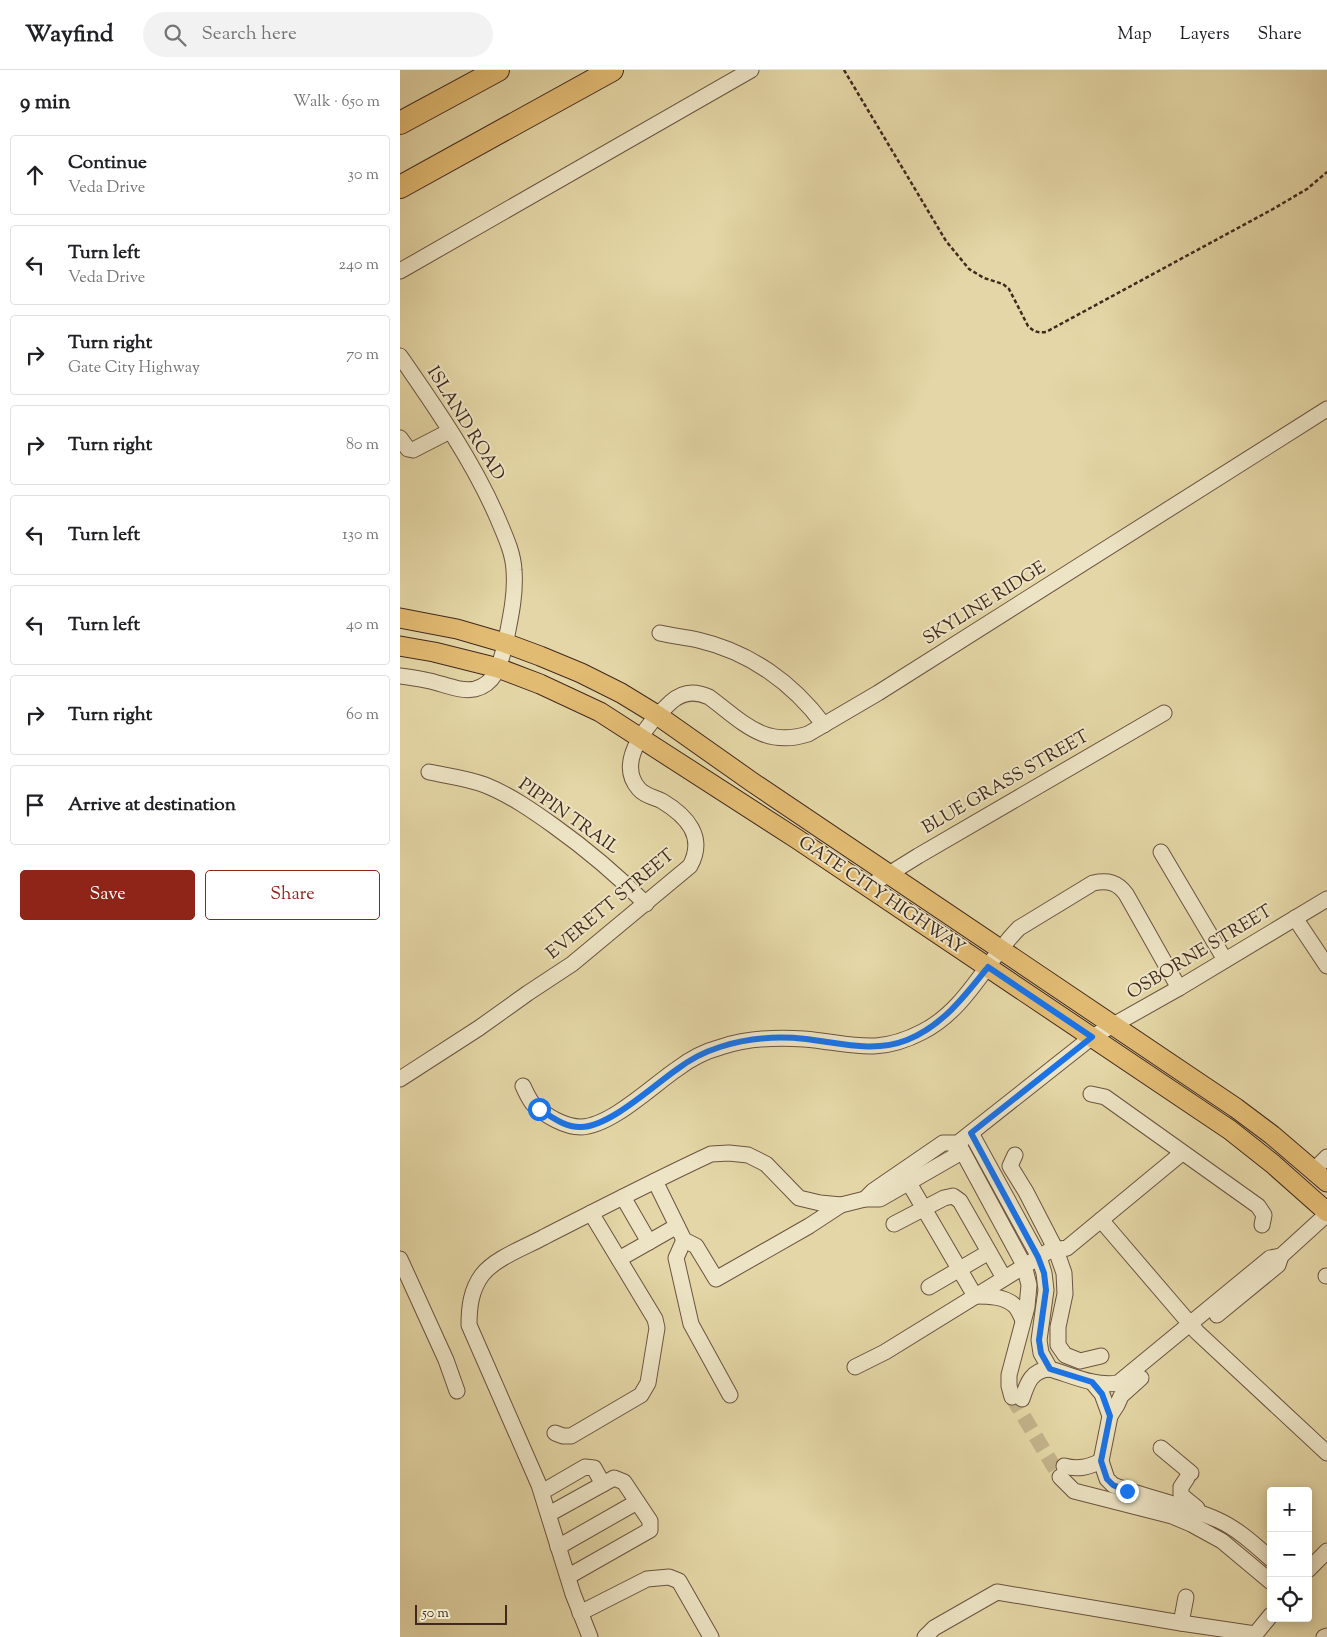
<!DOCTYPE html>
<meta charset="utf-8">
<style>
:root{--surface:#fff;--page:#f2f2f2;--text:#202124;--muted:#757577;--line:#e0e0e0;--accent:#8f2418}
body{margin:0;font-family:"Sorts Mill Goudy",serif;background:var(--page);color:var(--text)}
.controls{position:absolute;right:15px;bottom:15px;display:grid;overflow:hidden;border-radius:5px;box-shadow:0 2px 12px #0003}
.controls button{width:45px;height:45px;display:grid;place-items:center;padding:0;border:0;border-bottom:1px solid var(--line);background:var(--surface);color:var(--text);font:25px sans-serif}
.scale{position:absolute;left:15px;bottom:12px;width:92px;box-sizing:border-box;padding-left:5px;border:2px solid #41291e;border-top:0;font-size:14px;line-height:18px;white-space:nowrap;color:#41291e;-webkit-text-stroke:4px #ede4c5;paint-order:stroke}
.stop{position:absolute;width:15px;height:15px;margin:-11px;border:4px solid #1a73e8;border-radius:50%;background:#fff}
.stop.end{background:#1a73e8;border-color:#fff;box-shadow:0 1px 5px #0008}
.list{margin:0;padding:0;list-style:none}
h2{display:flex;justify-content:space-between;align-items:center;height:65px;margin:0;padding:0 20px;font-size:21px}
h2 small{font-size:16px;font-weight:400;color:var(--muted)}
.list li{display:grid;grid-template-columns:32px 1fr auto;gap:15px;align-items:center;box-sizing:border-box;height:80px;margin:0 10px 10px;padding:0 10px;border:1px solid var(--line);border-radius:5px}
.list b{display:block;font-size:19px;white-space:nowrap}
.list p{margin:0;font-size:16px;white-space:nowrap;color:var(--muted)}
.list em{font-size:16px;font-style:normal;color:var(--muted)}
.actions{display:flex;gap:10px;padding:15px 20px}
.actions a{flex:1;padding:11px 0;border:1px solid var(--accent);border-radius:5px;text-align:center;font-size:18px;color:var(--accent)}
.actions .main{background:var(--accent);color:#fff}
.icon{flex:none;width:28px;height:28px;fill:none;stroke:currentColor;stroke-width:2;stroke-linecap:round;stroke-linejoin:round}
.map{position:relative;flex:none;width:927px;height:1567px;overflow:hidden}
header{display:flex;align-items:center;gap:30px;box-sizing:border-box;height:70px;padding:0 25px;background:var(--surface);border-bottom:1px solid var(--line)}
header strong{font-size:24px}
nav{display:flex;gap:28px;margin-inline-start:auto;font-size:18px}
.search{width:350px;height:45px;background:var(--page);display:flex;align-items:center;gap:12px;box-sizing:border-box;padding:0 18px;border-radius:28px;color:var(--muted);font-size:19px}
main{display:flex}
aside{flex:1;background:var(--surface)}
.map>svg:first-child{display:block}
.lines{fill:none;stroke-linecap:round;stroke-linejoin:round}
.minor-tunnel{stroke:#c3b38b;stroke-width:15;stroke-dasharray:15 8;stroke-linecap:butt}
.minor-casing{stroke:#6a5440;stroke-width:17}
.major-casing{stroke:#41291e;stroke-width:21}
.highway-casing{stroke:#41291e;stroke-width:24}
.path{stroke:#41291e;stroke-width:2.5;stroke-dasharray:4 2.5;stroke-linecap:butt}
.minor{stroke:#ede4c5;stroke-width:15}
.major{stroke:#e2bb73;stroke-width:19}
.highway{stroke:#e2bb73;stroke-width:22}
.route{stroke:#1a73e8;stroke-width:6}
.labels{text-anchor:middle;dominant-baseline:central;stroke-width:4;stroke-linejoin:round;paint-order:stroke}
.street-label{font-size:18px;fill:#41291e;stroke:#ede4c5}
</style>
<header>
<strong>Wayfind</strong>
<div class="search"><svg class="icon" aria-label="search" viewBox="0 0 24 24"><circle cx="10" cy="10" r="6"/><path d="M15 15l6 6"/></svg>Search here</div>
<nav><a>Map</a><a>Layers</a><a>Share</a></nav>
</header>
<main>
<aside>
<h2>9 min<small>Walk · 650 m</small></h2>
<ul class="list">
<li><svg class="icon" aria-label="ahead" viewBox="0 0 24 24"><path d="M12 20V5M6 11l6-6 6 6"/></svg><div><b>Continue</b><p>Veda Drive</p></div><em>30 m</em></li>
<li><svg class="icon" aria-label="left" viewBox="0 0 24 24"><path d="M17 20v-9H6M10 6l-5 5 5 5"/></svg><div><b>Turn left</b><p>Veda Drive</p></div><em>240 m</em></li>
<li><svg class="icon" aria-label="right" viewBox="0 0 24 24"><path d="M7 20v-9h11M14 6l5 5-5 5"/></svg><div><b>Turn right</b><p>Gate City Highway</p></div><em>70 m</em></li>
<li><svg class="icon" aria-label="right" viewBox="0 0 24 24"><path d="M7 20v-9h11M14 6l5 5-5 5"/></svg><div><b>Turn right</b></div><em>80 m</em></li>
<li><svg class="icon" aria-label="left" viewBox="0 0 24 24"><path d="M17 20v-9H6M10 6l-5 5 5 5"/></svg><div><b>Turn left</b></div><em>130 m</em></li>
<li><svg class="icon" aria-label="left" viewBox="0 0 24 24"><path d="M17 20v-9H6M10 6l-5 5 5 5"/></svg><div><b>Turn left</b></div><em>40 m</em></li>
<li><svg class="icon" aria-label="right" viewBox="0 0 24 24"><path d="M7 20v-9h11M14 6l5 5-5 5"/></svg><div><b>Turn right</b></div><em>60 m</em></li>
<li><svg class="icon" aria-label="arrive" viewBox="0 0 24 24"><path d="M6 21V4h12l-3 4 3 4H6"/></svg><div><b>Arrive at destination</b></div></li>
</ul>
<div class="actions"><a class="main">Save</a><a>Share</a></div>
</aside>
<div class="map">
<svg width="927" height="1567" viewBox="0 0 927 1567">
<rect width="100%" height="100%" fill="#e4d6a6"/>
<filter id="stains"><feTurbulence type="fractalNoise" baseFrequency=".004" numOctaves="4"/><feColorMatrix values="0 0 0 0 .2 0 0 0 0 .09 0 0 0 0 .02 0 0 0 .5 -.17"/></filter>
<radialGradient id="worn" r=".72"><stop offset=".6" stop-color="#630" stop-opacity="0"/><stop offset="1" stop-color="#630" stop-opacity=".3"/></radialGradient>
<g class="lines">
<!-- minor-tunnel -->
<path class="minor-tunnel" d="M612 1327 660 1407"/>
<!-- minor casing -->
<g class="minor-casing">
<g id="minor">
<path d="M0 201 351 0"/>
<path d="M0 286C36 338 73 391 98 449 105 466 113 482 114 500 116 525 110 550 105 575 100 594 96 614 75 619 60 622 44 614 30 611 20 609 10 607 0 606"/>
<path d="M0 368 8 379 13 380 50 361"/>
<path d="M260 563C272 566 285 567 298 570 350 582 393 613 424 655"/>
<path d="M29 702C48 706 67 708 85 715 110 725 133 741 154 756 189 781 216 804 246 834"/>
<path d="M761 782 825 890"/>
<path d="M468 817 518 786 764 643"/>
<path d="M895 848 927 896"/>
<path d="M0 1009 79 958 128 923 172 894 290 796C306 767 287 746 262 731 254 727 245 726 239 719 214 691 250 651 271 632 283 621 296 621 309 627 343 652 364 678 408 664L478 623 927 339"/>
<path d="M123 1016C126 1022 129 1030 134 1035 146 1046 165 1057 181 1057 211 1056 252 1016 277 999 290 989 306 981 321 977 348 968 376 967 404 969 451 973 476 986 522 962 566 940 586 891 619 858L693 813C708 810 717 812 726 824L779 918"/>
<path d="M691 1024 705 1027 858 1136 864 1145 862 1155"/>
<path d="M571 1063 639 1187 644 1203 646 1220 639 1270 641 1283 650 1299C671 1305 695 1317 718 1313L870 1188 881 1186"/>
<path d="M558 1073 624 1195 629 1215 627 1237 609 1305V1316L612 1327"/>
<path d="M615 1085 610 1096 626 1122 656 1180 664 1203 665 1224 658 1257V1275L665 1285 680 1291 701 1286"/>
<path d="M914 1100 927 1087"/>
<path d="M255 1111 284 1170 296 1176 316 1209 409 1156 441 1135"/>
<path d="M509 1113 575 1226C588 1226 605 1226 615 1236 618 1239 621 1246 623 1250"/>
<path d="M465 1129 473 1121 543 1073H558L692 967 779 918 927 829"/>
<path d="M701 1150 797 1262 927 1383"/>
<path d="M494 1154 544 1128 553 1126 560 1131 604 1208"/>
<path d="M284 1170 276 1188 291 1254 330 1325"/>
<path d="M249 1172 277 1156"/>
<path d="M0 1189 46 1290 57 1321"/>
<path d="M219 1189 249 1172 223 1127"/>
<path d="M926 1206H927"/>
<path d="M529 1217 589 1182"/>
<path d="M817 1245 878 1195 881 1186 927 1144"/>
<path d="M455 1297 485 1282 639 1187 649 1181 667 1178 782 1083"/>
<path d="M692 1312 702 1324 710 1346 701 1391 707 1409 713 1415C747 1428 784 1435 818 1450 838 1459 855 1475 871 1489"/>
<path d="M622 1329C627 1314 631 1300 650 1299"/>
<path d="M710 1346 717 1335 721 1326 741 1308"/>
<path d="M155 1363 163 1366H171L241 1325 248 1313 257 1258 255 1249 191 1143"/>
<path d="M761 1378 791 1403"/>
<path d="M664 1396C678 1400 689 1397 701 1391"/>
<path d="M660 1407 674 1421 772 1446 791 1454 822 1471 871 1512"/>
<path d="M787 1408 781 1417V1425L797 1438"/>
<path d="M142 1422 185 1397 194 1398 203 1414"/>
<path d="M149 1444 214 1408 224 1412 250 1451V1460L169 1506"/>
<path d="M158 1477 237 1432"/>
<path d="M908 1500 927 1481"/>
<path d="M180 1543 247 1509 269 1507 279 1511 311 1567"/>
<path d="M781 1553 786 1527"/>
<path d="M190 1567 173 1524 139 1415 69 1255C69 1237 71 1220 82 1205 95 1188 126 1177 144 1167 199 1139 255 1110 311 1084L329 1083 348 1085 366 1094 399 1128 420 1133 441 1135 465 1129H480L555 1086 558 1073"/>
<path d="M525 1567 534 1558 597 1522 781 1553 855 1564"/>
<path d="M853 1567 871 1545"/>
<path d="M924 1567 927 1566"/>
</g>
</g>
<!-- major casing -->
<g class="major-casing">
<g id="major">
<path d="M0 548 57 559 105 573 140 586 181 603 221 623 257 645 352 712 836 1038 872 1065 927 1112"/>
<path d="M0 576 34 582 98 598 140 614 200 642 397 769 830 1060 873 1094 927 1142"/>
</g>
</g>
<!-- highway casing -->
<g class="highway-casing">
<g id="highway">
<path d="M0 53 98 0"/>
<path d="M0 117 212 0"/>
</g>
</g>
<!-- path -->
<path class="path" d="M444 0 546 171 569 199 584 208 603 214 609 219 628 256C634 262 638 263 646 262L873 139 907 119 927 102"/>
<!-- minor -->
<use href="#minor" class="minor"/>
<!-- major -->
<use href="#major" class="major"/>
<!-- highway -->
<use href="#highway" class="highway"/>
</g>
<g class="lines">
<!-- route -->
<path class="route" d="M139 1039C152 1047 164 1057 180 1057 208 1058 253 1016 276 1000 289 990 304 982 320 977 347 968 378 966 406 969 440 973 474 983 507 970 542 956 565 926 588 897L692 967 571 1063 638 1187 644 1203 646 1220 639 1270 641 1283 650 1299 692 1312 702 1324 710 1346 701 1391 707 1409 713 1415 727 1421"/>
</g>
<g class="labels">
<!-- street labels -->
<g class="street-label">
<text transform="translate(65 354) rotate(58)">ISLAND ROAD</text>
<text transform="translate(585 534) rotate(-32)">SKYLINE RIDGE</text>
<text transform="translate(606 713) rotate(-30)">BLUE GRASS STREET</text>
<text transform="translate(168 747) rotate(35)">PIPPIN TRAIL</text>
<text transform="translate(481 826) rotate(34)">GATE CITY HIGHWAY</text>
<text transform="translate(211 835) rotate(-40)">EVERETT STREET</text>
<text transform="translate(800 883) rotate(-31)">OSBORNE STREET</text>
</g>
</g>
<rect width="100%" height="100%" filter="url(#stains)"/>
<rect width="100%" height="100%" fill="url(#worn)"/>
</svg>
<div class="controls">
<button>+</button>
<button>−</button>
<button><svg class="icon" aria-label="locate" viewBox="0 0 24 24"><circle cx="12" cy="12" r="6"/><path d="M12 2v4M12 18v4M2 12h4M18 12h4"/></svg></button>
</div>
<div class="scale">50 m</div>
<div class="stop" style="left:139px;top:1039px"></div>
<div class="stop end" style="left:727px;top:1421px"></div>
</div>
</main>
